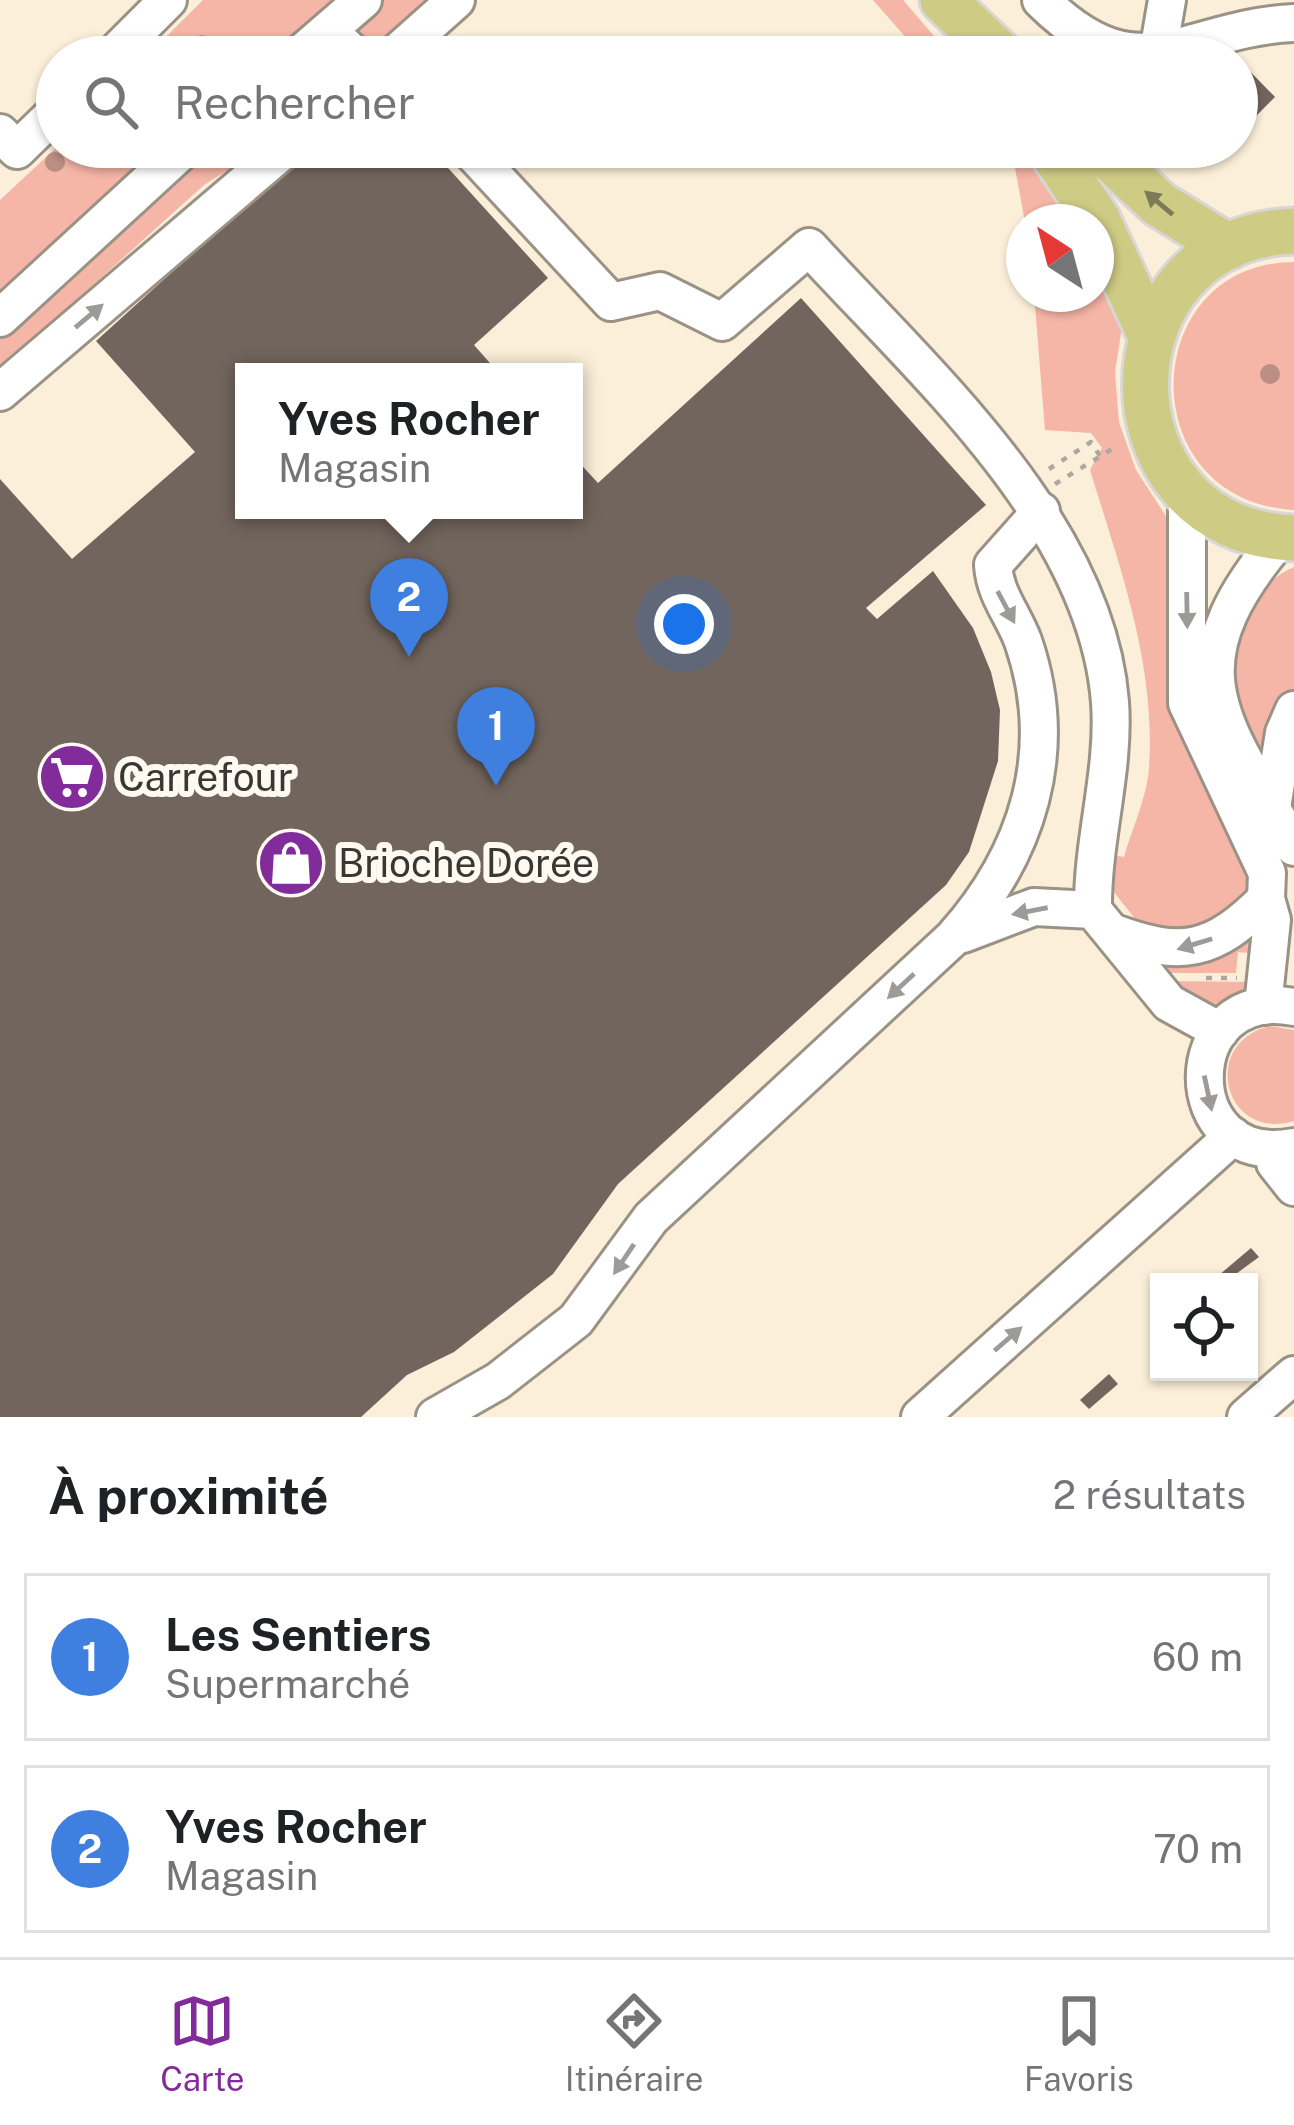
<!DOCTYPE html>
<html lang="fr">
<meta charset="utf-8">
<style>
:root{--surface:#fff;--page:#f6f6f6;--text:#202124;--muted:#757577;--line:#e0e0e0;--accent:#812c9a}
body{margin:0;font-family:"Public Sans",sans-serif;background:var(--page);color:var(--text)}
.controls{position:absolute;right:36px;bottom:36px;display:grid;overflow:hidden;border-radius:0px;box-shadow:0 3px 9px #0004}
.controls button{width:108px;height:108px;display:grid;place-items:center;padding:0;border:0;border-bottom:3px solid var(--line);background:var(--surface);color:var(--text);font:60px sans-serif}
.compass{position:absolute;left:1006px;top:204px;width:108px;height:108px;border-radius:50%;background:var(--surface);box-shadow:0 3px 9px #0004;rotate:324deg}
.you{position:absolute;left:684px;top:624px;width:42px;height:42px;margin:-30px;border:9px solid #fff;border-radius:50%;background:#1a73e8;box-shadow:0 0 0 18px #1a73e833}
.badge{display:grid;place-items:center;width:78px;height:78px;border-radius:50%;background:var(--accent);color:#fff;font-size:39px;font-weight:700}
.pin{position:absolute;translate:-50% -99px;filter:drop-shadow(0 3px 6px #0008)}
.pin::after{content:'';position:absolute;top:63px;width:42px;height:36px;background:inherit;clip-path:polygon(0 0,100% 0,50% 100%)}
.popup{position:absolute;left:235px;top:363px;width:348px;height:156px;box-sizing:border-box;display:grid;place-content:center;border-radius:0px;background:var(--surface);filter:drop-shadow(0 3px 9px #0005);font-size:39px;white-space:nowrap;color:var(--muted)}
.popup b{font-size:45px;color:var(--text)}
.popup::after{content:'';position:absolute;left:50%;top:100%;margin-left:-24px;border:24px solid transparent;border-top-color:var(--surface)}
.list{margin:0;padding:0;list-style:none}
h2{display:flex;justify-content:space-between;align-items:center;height:156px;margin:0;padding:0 48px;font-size:51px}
h2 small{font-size:39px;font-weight:400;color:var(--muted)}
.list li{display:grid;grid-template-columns:78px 1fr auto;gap:36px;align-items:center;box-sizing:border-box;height:168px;margin:0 24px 24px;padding:0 24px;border:3px solid var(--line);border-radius:0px}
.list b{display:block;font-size:45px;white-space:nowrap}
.list p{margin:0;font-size:39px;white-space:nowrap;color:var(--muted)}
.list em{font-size:39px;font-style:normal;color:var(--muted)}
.icon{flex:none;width:66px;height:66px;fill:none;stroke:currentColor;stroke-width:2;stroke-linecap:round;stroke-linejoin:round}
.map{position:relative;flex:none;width:1294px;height:1417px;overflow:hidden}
.search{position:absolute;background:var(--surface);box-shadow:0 3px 9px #0004;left:36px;right:36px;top:36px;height:132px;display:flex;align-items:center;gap:30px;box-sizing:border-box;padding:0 42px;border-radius:66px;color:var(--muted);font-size:45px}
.sheet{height:540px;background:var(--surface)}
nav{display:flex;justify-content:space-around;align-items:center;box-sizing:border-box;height:168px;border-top:3px solid var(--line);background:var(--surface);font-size:33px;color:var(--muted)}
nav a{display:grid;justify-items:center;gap:6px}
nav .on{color:var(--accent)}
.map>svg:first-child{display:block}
.built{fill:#fbefd9;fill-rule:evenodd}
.green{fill:#f5b5a7}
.building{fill:#72655d}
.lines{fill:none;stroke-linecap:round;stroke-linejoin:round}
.minor-casing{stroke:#9a9285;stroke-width:42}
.major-casing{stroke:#d8d7d6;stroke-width:51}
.path{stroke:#aca8a0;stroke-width:4.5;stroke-dasharray:6 9;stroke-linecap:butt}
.minor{stroke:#fff;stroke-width:36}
.major{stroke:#cecb85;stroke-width:45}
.tree{fill:#bb8f84}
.oneway{fill:#7d7a57}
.oneway2{fill:#9c9b98}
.labels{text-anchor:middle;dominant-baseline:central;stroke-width:12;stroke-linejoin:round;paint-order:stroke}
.poi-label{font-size:39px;fill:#3a3731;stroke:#fffaf1;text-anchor:start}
</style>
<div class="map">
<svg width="1294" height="1417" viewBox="0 0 1294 1417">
<rect width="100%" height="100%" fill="#fffaf1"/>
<!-- built -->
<path class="built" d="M0 0H1294V1417H0ZM57 57H1237V147H57ZM1024 222H1096V294H1024ZM244 372H574V510H244ZM1159 1282H1249V1372H1159Z"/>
<!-- green -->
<g class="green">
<path d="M203 0H331L268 57H146Z"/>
<path d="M372 0H433L371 55 345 24Z"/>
<path d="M873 0H903L952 57H923Z"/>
<path d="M57 147H170L0 302V200Z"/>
<path d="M206 147H265L204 185 0 369V332Z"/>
<path d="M1004 147H1026L1078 222H1025L1013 157Z"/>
<path d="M1096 253 1122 327 1115 372 1119 422 1136 470 1175 530 1254 878C1230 936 1197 933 1143 929L1103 878 1107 854 1124 857C1132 829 1147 797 1149 768 1156 664 1120 568 1090 470L1102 448 1091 433 1045 430 1034 294H1096Z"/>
<path d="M1294 262V510C1130 501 1137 263 1294 262Z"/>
<path d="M1294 567V689L1268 746 1259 749 1251 741C1244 720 1228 689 1229 667 1232 628 1259 581 1294 567Z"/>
<path d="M1254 927 1249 953 1238 952 1236 973H1152L1158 964H1179Z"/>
<path d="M1165 981 1253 982 1238 998 1207 1008Z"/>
<path d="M1270 1026 1294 1030V1121C1224 1142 1199 1043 1270 1026Z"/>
</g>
<!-- building -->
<g class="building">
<path d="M1237 58 1275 97 1237 135Z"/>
<path d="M310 147H429L548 278 474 345 497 371 507 363 515 372H244V510H574V457L598 483 801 298 986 505 866 608 877 619 933 571 973 628 991 672 1000 710 998 761 969 852 946 885 618 1184 553 1274 454 1352 407 1375 361 1417H0V479L72 559 195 452 96 341Z"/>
<path d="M1251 1248 1259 1257 1225 1282 1219 1275Z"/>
<path d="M1109 1374 1118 1384 1089 1409 1080 1400Z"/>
</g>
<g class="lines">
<!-- minor casing -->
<g class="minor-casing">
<g id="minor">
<path d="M1041 0C1140 98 1182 28 1294 23"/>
<path d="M328 31 357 57"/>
<path d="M1158 52 1167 0"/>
<path d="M111 57 168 0"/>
<path d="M297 57 363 0"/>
<path d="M392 57 456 0"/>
<path d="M0 133 17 150 57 111"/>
<path d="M467 147 611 302 660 291 722 322 809 247C924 373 1096 523 1110 702 1115 771 1092 840 1093 910"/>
<path d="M0 318 186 147"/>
<path d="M0 392 287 147"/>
<path d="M1187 493V703L1267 873 1266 899 1272 920 1263 1006"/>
<path d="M1280 538C1170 668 1219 716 1294 847"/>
<path d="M1272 808 1284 733 1294 710"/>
<path d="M1114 933C1182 958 1213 952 1266 899"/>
<path d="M963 934 1034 907 1093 910 1169 1003 1220 1031"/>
<path d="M1294 1007C1176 984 1174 1170 1294 1147"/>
<path d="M1274 1150 1275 1163 1294 1187"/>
<path d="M435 1417 498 1381 576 1320 651 1218 953 938C1028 854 1061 751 1023 641 1013 614 995 595 993 565L1041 511"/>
<path d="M920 1417 1233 1136"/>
<path d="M1246 1417 1294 1375"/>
</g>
</g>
<!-- major casing -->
<g class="major-casing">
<g id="major">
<path d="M943 0 1003 57"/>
<path d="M1049 147 1097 219 1151 336"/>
<path d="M1098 147 1159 204 1228 247"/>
<path d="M1294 231C1097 237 1095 531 1294 538"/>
</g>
</g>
<!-- path -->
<g class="path">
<path d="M1049 469 1091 442 1100 456"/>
<path d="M1055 484 1117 446"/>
<path d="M1206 978H1237"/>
</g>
<!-- minor -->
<use href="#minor" class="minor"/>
<!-- major -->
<use href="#major" class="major"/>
</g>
<!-- trees -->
<g class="tree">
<circle cx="202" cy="45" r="10"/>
<circle cx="55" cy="162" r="10"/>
<circle cx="1270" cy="374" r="10"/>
</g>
<!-- one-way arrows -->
<defs><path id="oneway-solid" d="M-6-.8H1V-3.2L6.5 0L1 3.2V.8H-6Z" transform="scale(3)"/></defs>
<use class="oneway" href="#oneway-solid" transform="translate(1159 203) rotate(-140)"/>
<g class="oneway2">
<use href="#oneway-solid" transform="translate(89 316) rotate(-40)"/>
<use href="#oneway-solid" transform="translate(1006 607) rotate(62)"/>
<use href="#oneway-solid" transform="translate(1187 610) rotate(89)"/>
<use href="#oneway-solid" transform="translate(1030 911) rotate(169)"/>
<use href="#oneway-solid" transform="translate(1195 944) rotate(163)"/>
<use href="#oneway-solid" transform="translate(901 986) rotate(137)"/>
<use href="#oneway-solid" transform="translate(1208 1093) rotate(78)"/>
<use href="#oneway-solid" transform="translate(624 1259) rotate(124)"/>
<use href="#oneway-solid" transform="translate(1008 1339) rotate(-41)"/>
</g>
<!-- icons -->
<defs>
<g id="supermarket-disc" transform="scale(3.45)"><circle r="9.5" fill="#812c9a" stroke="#fffaf1"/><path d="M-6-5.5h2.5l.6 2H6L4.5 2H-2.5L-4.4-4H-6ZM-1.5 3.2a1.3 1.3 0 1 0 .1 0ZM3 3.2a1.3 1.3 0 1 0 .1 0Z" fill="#fff"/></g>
<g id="shop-disc" transform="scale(3.45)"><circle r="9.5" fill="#812c9a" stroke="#fffaf1"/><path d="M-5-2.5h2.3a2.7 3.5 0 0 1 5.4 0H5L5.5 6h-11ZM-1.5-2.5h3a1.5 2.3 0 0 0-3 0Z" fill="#fff"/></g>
</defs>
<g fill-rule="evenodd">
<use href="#supermarket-disc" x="72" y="777"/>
<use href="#shop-disc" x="291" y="863"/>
</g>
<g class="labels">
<!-- poi labels -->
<g class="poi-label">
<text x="118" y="777">Carrefour</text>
<text x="338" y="863">Brioche Dorée</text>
</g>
</g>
</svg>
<div class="controls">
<button><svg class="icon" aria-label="locate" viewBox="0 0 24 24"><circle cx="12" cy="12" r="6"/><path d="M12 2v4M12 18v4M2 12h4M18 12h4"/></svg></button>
</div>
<svg class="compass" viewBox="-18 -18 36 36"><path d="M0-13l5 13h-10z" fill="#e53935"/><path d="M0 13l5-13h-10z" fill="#757577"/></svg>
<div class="you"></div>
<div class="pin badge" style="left:496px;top:786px;background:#3f7fe0">1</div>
<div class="pin badge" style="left:409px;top:657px;background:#3f7fe0">2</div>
<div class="popup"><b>Yves Rocher</b>Magasin</div>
<div class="search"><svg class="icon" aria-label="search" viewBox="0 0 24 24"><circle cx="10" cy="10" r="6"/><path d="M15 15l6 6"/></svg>Rechercher</div>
</div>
<section class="sheet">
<h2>À proximité<small>2 résultats</small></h2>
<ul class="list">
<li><span class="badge" style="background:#3f7fe0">1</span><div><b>Les Sentiers</b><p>Supermarché</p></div><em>60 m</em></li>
<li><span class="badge" style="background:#3f7fe0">2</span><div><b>Yves Rocher</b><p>Magasin</p></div><em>70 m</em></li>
</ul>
</section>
<nav>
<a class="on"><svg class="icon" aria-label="map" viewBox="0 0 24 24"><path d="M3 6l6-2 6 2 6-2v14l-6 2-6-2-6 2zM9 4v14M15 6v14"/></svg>Carte</a>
<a><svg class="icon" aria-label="directions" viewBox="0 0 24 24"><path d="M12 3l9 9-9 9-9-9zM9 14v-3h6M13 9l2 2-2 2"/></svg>Itinéraire</a>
<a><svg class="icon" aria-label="saved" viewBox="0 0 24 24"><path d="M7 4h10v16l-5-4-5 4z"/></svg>Favoris</a>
</nav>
